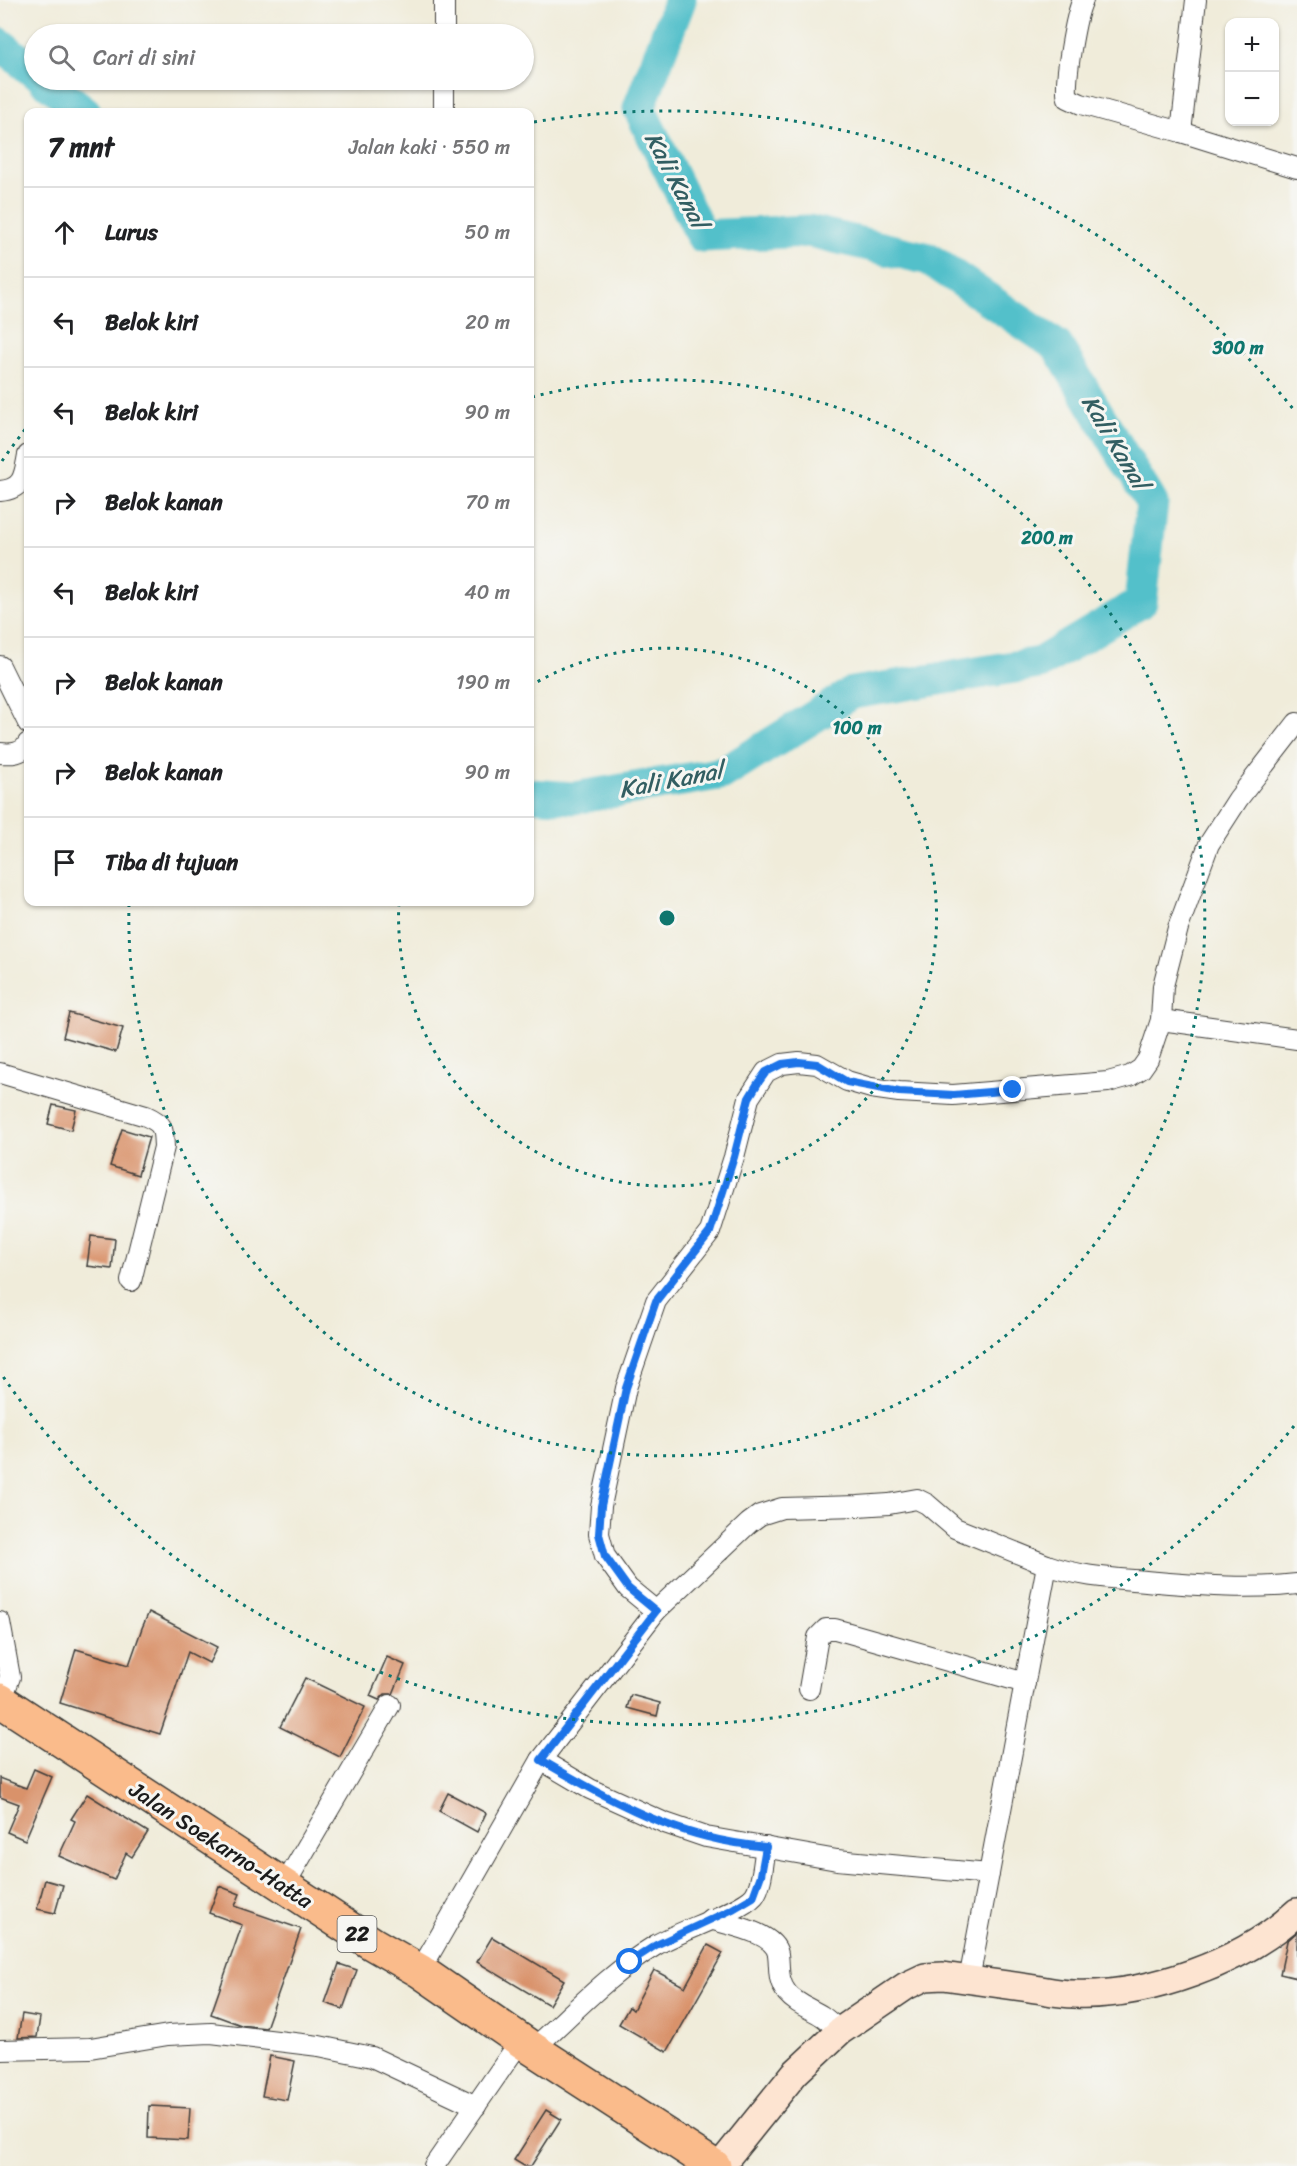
<!DOCTYPE html>
<html lang="id">
<meta charset="utf-8">
<style>
:root{--surface:#fff;--page:#f2f2f2;--text:#202124;--muted:#757577;--line:#e0e0e0}
body{margin:0;font-family:Sriracha,sans-serif;background:var(--page);color:var(--text)}
.controls{position:absolute;right:18px;top:18px;display:grid;overflow:hidden;border-radius:12px;box-shadow:0 2px 4px #0004}
.controls button{width:54px;height:54px;display:grid;place-items:center;padding:0;border:0;border-bottom:2px solid var(--line);background:var(--surface);color:var(--text);font:30px sans-serif}
.stop{position:absolute;width:18px;height:18px;margin:-14px;border:4px solid #1a73e8;border-radius:50%;background:#fff}
.stop.end{background:#1a73e8;border-color:#fff;box-shadow:0 2px 6px #0008}
.list{margin:0;padding:0;list-style:none}
h2{display:flex;justify-content:space-between;align-items:center;height:78px;margin:0;padding:0 24px;font-size:26px}
h2 small{font-size:20px;font-weight:400;color:var(--muted)}
.list li{display:grid;grid-template-columns:39px 1fr auto;gap:18px;align-items:center;box-sizing:border-box;height:90px;padding:0 24px;border-top:2px solid var(--line)}
.list b{display:block;font-size:22px;white-space:nowrap}
.list em{font-size:20px;font-style:normal;color:var(--muted)}
.icon{flex:none;width:33px;height:33px;fill:none;stroke:currentColor;stroke-width:2;stroke-linecap:round;stroke-linejoin:round}
.map{position:relative;flex:none;width:1297px;height:2166px;overflow:hidden}
.search{position:absolute;background:var(--surface);box-shadow:0 2px 4px #0004;left:24px;top:24px;width:510px;height:66px;display:flex;align-items:center;gap:15px;box-sizing:border-box;padding:0 21px;border-radius:33px;color:var(--muted);font-size:22px}
.panel{position:absolute;background:var(--surface);box-shadow:0 2px 4px #0004;left:24px;top:108px;width:510px;height:798px;border-radius:12px}
.map>svg:first-child{display:block}
.lines{fill:none;stroke-linecap:round;stroke-linejoin:round}
.river{stroke:#53c0ca;stroke-width:33}
.building{fill:#d9926b}
.street-casing{stroke:#3c3b38;stroke-width:22}
.secondary-casing{stroke:#3c3b38;stroke-width:30}
.highway-casing{stroke:#3c3b38;stroke-width:36}
.street{stroke:#fff;stroke-width:20}
.secondary{stroke:#fde4d1;stroke-width:27}
.highway{stroke:#fabb8b;stroke-width:33}
.route{stroke:#1a73e8;stroke-width:8}
.ring{fill:none;stroke:#0f766e;stroke-width:3;stroke-dasharray:3 6}
.labels{text-anchor:middle;dominant-baseline:central;stroke-width:6;stroke-linejoin:round;paint-order:stroke}
.shield{fill:#f6f6f2;stroke:#5d5d5c;stroke-width:1.5}
.shield-label{font-size:21px;font-weight:bold;fill:#1c1c1c}
.street-label{font-size:22px;fill:#1c1c1c;stroke:#f6f6f2}
.water-label{font-size:24px;font-style:italic;fill:#325e62;stroke:#f6f6f2}
.centre{fill:#0f766e;stroke:#f6f6f2;stroke-width:3}
.ring-label{font-size:18px;text-anchor:middle;font-weight:bold;fill:#0f766e;stroke:#f6f6f2;stroke-width:6;stroke-linejoin:round;paint-order:stroke}
</style>
<div class="map">
<svg width="1297" height="2166" viewBox="0 0 1297 2166">
<rect width="100%" height="100%" fill="#f6f6f2"/>
<filter id="ink" filterUnits="userSpaceOnUse"><feTurbulence type="fractalNoise" baseFrequency=".0167" numOctaves="2"/><feDisplacementMap in="SourceGraphic" scale="12" xChannelSelector="R" yChannelSelector="G"/><feConvolveMatrix kernelMatrix="1 2 1 2 8 2 1 2 1" color-interpolation-filters="sRGB"/></filter>
<filter id="wash" filterUnits="userSpaceOnUse"><feTurbulence type="fractalNoise" baseFrequency=".008" numOctaves="4" result="noise"/><feDisplacementMap in="SourceGraphic" scale="24" xChannelSelector="R" yChannelSelector="G"/><feGaussianBlur stdDeviation="1.35" result="paint"/><feColorMatrix in="noise" values="0 0 0 0 0 0 0 0 0 0 0 0 0 0 0 0 0 1.4 0 .05"/><feComposite in="paint" operator="in"/></filter>
<g filter="url(#wash)">
<rect width="100%" height="100%" fill="#f0ecda"/>
<g class="lines">
<!-- river -->
<g class="river">
<path d="M0 44 34 72"/>
<path d="M44 80 85 112"/>
<path d="M530 795 574 798 724 773 852 693 1040 663 1141 602 1152 503 1057 346 929 259 809 231 702 236 639 108 680 0"/>
</g>
</g>
<g id="blocks">
<!-- building -->
<g class="building">
<path d="M69 1013 123 1028 116 1052 63 1037Z"/>
<path d="M53 1105 76 1110 71 1130 48 1124Z"/>
<path d="M122 1129 149 1137 138 1175 110 1166Z"/>
<path d="M91 1236 115 1239 112 1269 87 1266Z"/>
<path d="M149 1612 217 1647 209 1663 188 1652 160 1734 60 1703 76 1649 129 1665 142 1628Z"/>
<path d="M387 1657 405 1665 393 1694H385L379 1700 370 1696Z"/>
<path d="M305 1678 365 1707 340 1757 280 1727Z"/>
<path d="M631 1695 660 1703 657 1716 627 1708Z"/>
<path d="M34 1769 52 1777 25 1840 7 1832 19 1804 0 1797V1778L26 1788Z"/>
<path d="M448 1793 486 1813 477 1832 439 1811Z"/>
<path d="M87 1794 148 1832 132 1857 126 1853 114 1880 59 1856 75 1821 71 1819Z"/>
<path d="M45 1880 63 1885 55 1913 37 1909Z"/>
<path d="M219 1886 240 1894 235 1906 301 1929 266 2028 241 2025 211 2014 242 1925 209 1913Z"/>
<path d="M1297 1932V1978L1280 1974 1287 1941Z"/>
<path d="M492 1937 564 1980 549 2005 477 1962Z"/>
<path d="M708 1945 723 1953 667 2052 619 2024 629 2007 633 2010 654 1970 685 1987Z"/>
<path d="M339 1964 357 1970 343 2009 325 2003Z"/>
<path d="M22 2014 40 2017 37 2037 18 2038Z"/>
<path d="M270 2056 295 2061 287 2100 262 2096Z"/>
<path d="M149 2106 190 2108 188 2140 148 2138Z"/>
<path d="M546 2110 561 2119 531 2166H524L514 2160Z"/>
</g>
</g>
</g>
<g filter="url(#ink)">
<use href="#blocks" fill-opacity="0" stroke="#3c3b38" stroke-width="1.5"/>
<g class="lines">
<!-- street casing -->
<g class="street-casing">
<g id="street">
<path d="M444 0V34"/>
<path d="M1083 0C1076 13 1063 85 1068 98L1081 104 1181 132 1297 168"/>
<path d="M444 112V80"/>
<path d="M1181 132 1196 0"/>
<path d="M0 491C24 489 24 475 28 455"/>
<path d="M0 666 28 723"/>
<path d="M0 753C11 754 23 754 28 743"/>
<path d="M1161 1020 1297 1039"/>
<path d="M0 1073 146 1116C164 1124 163 1128 164 1147L131 1281"/>
<path d="M656 1611 749 1523 760 1515 782 1508 858 1506 889 1504 917 1499 927 1504 955 1528 1047 1565"/>
<path d="M0 1622 10 1677 0 1704"/>
<path d="M809 1689 818 1637 826 1629H835L1025 1683"/>
<path d="M541 1760 590 1789 665 1823 706 1837 837 1860 989 1874"/>
<path d="M284 1886 390 1705"/>
<path d="M710 1919C729 1925 774 1932 778 1954 780 1969 777 1980 787 1993 796 2004 811 2009 822 2016 828 2020 834 2026 840 2031"/>
<path d="M420 1971 541 1760 656 1611 628 1588 605 1556 599 1534 601 1506 626 1388 656 1301 710 1232 734 1157 749 1098 766 1072 782 1064 799 1062 817 1064 847 1081 871 1088 899 1092 953 1095 1108 1082 1130 1076 1141 1069 1148 1059 1161 1020 1163 986 1178 928 1209 844 1238 799 1297 723"/>
<path d="M969 1980 1047 1565C1081 1577 1110 1578 1146 1581 1196 1585 1247 1590 1297 1584"/>
<path d="M533 2049C573 2013 610 1973 656 1945 679 1931 740 1912 754 1896 763 1884 763 1861 766 1847"/>
<path d="M0 2050 90 2048 168 2035 211 2033 319 2046 372 2057 476 2106"/>
<path d="M434 2166 521 2040"/>
</g>
</g>
<!-- secondary casing -->
<g class="secondary-casing">
<path id="secondary" d="M720 2166 795 2073 840 2031 906 1986 925 1977 943 1976C972 1980 1000 1984 1029 1988 1044 1990 1059 1994 1074 1994 1147 1997 1244 1962 1297 1912"/>
</g>
<!-- highway casing -->
<g class="highway-casing">
<path id="highway" d="M0 1700 373 1944 420 1971 533 2049 714 2166"/>
</g>
<!-- street -->
<use href="#street" class="street"/>
<!-- secondary -->
<use href="#secondary" class="secondary"/>
<!-- highway -->
<use href="#highway" class="highway"/>
</g>
</g>
<g class="lines" filter="url(#ink)">
<!-- route -->
<path class="route" d="M630 1962 656 1945 731 1910 753 1897 761 1875 766 1847C746 1845 726 1842 707 1837 650 1823 592 1790 541 1760L656 1611 628 1588 605 1556 599 1534 601 1506 626 1388 656 1301 710 1232 734 1157 749 1098 758 1083 766 1072 782 1064 799 1062 817 1064 847 1082 899 1092 954 1095 1013 1090"/>
</g>
<!-- distance rings -->
<g class="ring">
<path d="M530 686A269 269 0 1 1 399 902"/>
<path d="M532 397A538 538 0 1 1 129 904"/>
<path d="M1294 1426A807 807 0 0 1 2 1375M2 461A807 807 0 0 1 27 427M534 122A807 807 0 0 1 1294 410"/>
</g>
<g class="labels">
<!-- shield labels -->
<rect class="shield" x="337.5" y="1916" width="39" height="36" rx="4.5"/>
<g class="shield-label">
<text x="357" y="1934">22</text>
</g>
<!-- street labels -->
<g class="street-label">
<text transform="translate(221 1845) rotate(33)">Jalan Soekarno-Hatta</text>
</g>
<!-- water labels -->
<g class="water-label">
<text transform="translate(676 180) rotate(62)">Kali Kanal</text>
<text transform="translate(1115 442) rotate(59)">Kali Kanal</text>
<text transform="translate(671 780) rotate(-11)">Kali Kanal</text>
</g>
</g>
<circle cx="667" cy="918" r="9" class="centre"/>
<g class="ring-label">
<text x="1238" y="354">300 m</text>
<text x="1047" y="544">200 m</text>
<text x="857" y="734">100 m</text>
</g>
</svg>
<div class="controls">
<button>+</button>
<button>−</button>
</div>
<div class="stop" style="left:630px;top:1962px"></div>
<div class="stop end" style="left:1013px;top:1090px"></div>
<div class="search"><svg class="icon" aria-label="search" viewBox="0 0 24 24"><circle cx="10" cy="10" r="6"/><path d="M15 15l6 6"/></svg>Cari di sini</div>
<section class="panel">
<h2>7 mnt<small>Jalan kaki · 550 m</small></h2>
<ul class="list">
<li><svg class="icon" aria-label="ahead" viewBox="0 0 24 24"><path d="M12 20V5M6 11l6-6 6 6"/></svg><div><b>Lurus</b></div><em>50 m</em></li>
<li><svg class="icon" aria-label="left" viewBox="0 0 24 24"><path d="M17 20v-9H6M10 6l-5 5 5 5"/></svg><div><b>Belok kiri</b></div><em>20 m</em></li>
<li><svg class="icon" aria-label="left" viewBox="0 0 24 24"><path d="M17 20v-9H6M10 6l-5 5 5 5"/></svg><div><b>Belok kiri</b></div><em>90 m</em></li>
<li><svg class="icon" aria-label="right" viewBox="0 0 24 24"><path d="M7 20v-9h11M14 6l5 5-5 5"/></svg><div><b>Belok kanan</b></div><em>70 m</em></li>
<li><svg class="icon" aria-label="left" viewBox="0 0 24 24"><path d="M17 20v-9H6M10 6l-5 5 5 5"/></svg><div><b>Belok kiri</b></div><em>40 m</em></li>
<li><svg class="icon" aria-label="right" viewBox="0 0 24 24"><path d="M7 20v-9h11M14 6l5 5-5 5"/></svg><div><b>Belok kanan</b></div><em>190 m</em></li>
<li><svg class="icon" aria-label="right" viewBox="0 0 24 24"><path d="M7 20v-9h11M14 6l5 5-5 5"/></svg><div><b>Belok kanan</b></div><em>90 m</em></li>
<li><svg class="icon" aria-label="arrive" viewBox="0 0 24 24"><path d="M6 21V4h12l-3 4 3 4H6"/></svg><div><b>Tiba di tujuan</b></div></li>
</ul>
</section>
</div>
